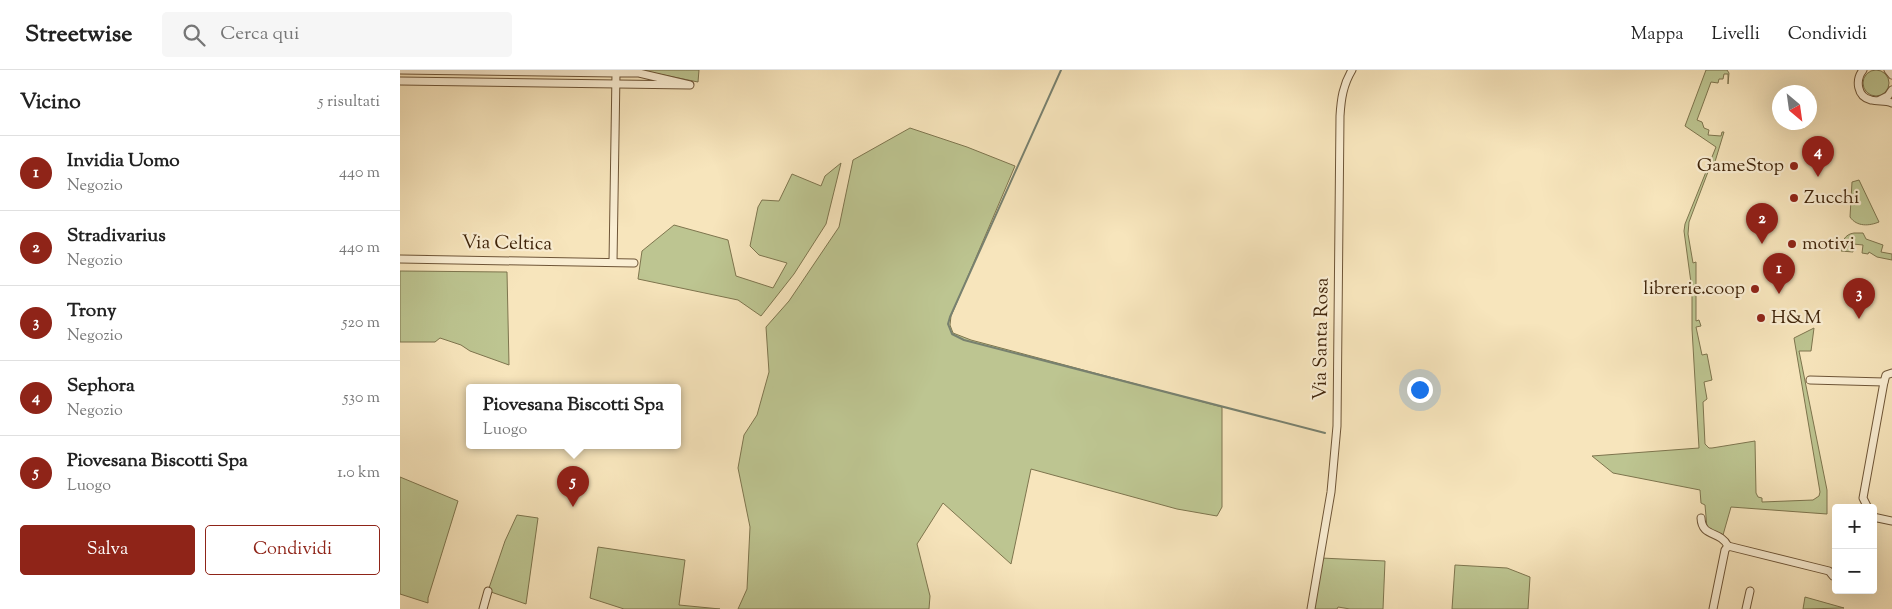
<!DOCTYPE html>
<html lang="it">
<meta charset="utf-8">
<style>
:root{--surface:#fff;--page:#f6f6f6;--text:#222;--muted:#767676;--line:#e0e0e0;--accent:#8f2418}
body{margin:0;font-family:"Sorts Mill Goudy",serif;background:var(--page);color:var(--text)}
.controls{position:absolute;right:15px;bottom:15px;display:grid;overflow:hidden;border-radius:5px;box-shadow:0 5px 20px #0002}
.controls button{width:45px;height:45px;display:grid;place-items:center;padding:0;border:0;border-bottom:1px solid var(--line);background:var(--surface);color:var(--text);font:25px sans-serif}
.compass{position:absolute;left:1372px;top:15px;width:45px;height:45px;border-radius:50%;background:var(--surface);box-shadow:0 5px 20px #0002;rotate:151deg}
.you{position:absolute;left:1019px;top:319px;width:18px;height:18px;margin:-12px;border:4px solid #fff;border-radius:50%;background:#1a73e8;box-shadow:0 0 0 8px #1a73e833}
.badge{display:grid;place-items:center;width:32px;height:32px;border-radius:50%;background:var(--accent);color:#fff;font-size:16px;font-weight:700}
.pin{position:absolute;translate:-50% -41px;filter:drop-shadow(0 1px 2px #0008)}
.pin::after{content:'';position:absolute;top:26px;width:18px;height:15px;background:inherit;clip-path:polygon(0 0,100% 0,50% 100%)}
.popup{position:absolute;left:66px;top:314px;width:215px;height:65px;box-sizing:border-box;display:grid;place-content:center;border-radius:5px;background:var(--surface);filter:drop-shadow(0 1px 4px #0005);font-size:16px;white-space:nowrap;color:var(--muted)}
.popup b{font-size:19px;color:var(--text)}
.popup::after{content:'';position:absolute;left:50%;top:100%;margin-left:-10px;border:10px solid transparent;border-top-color:var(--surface)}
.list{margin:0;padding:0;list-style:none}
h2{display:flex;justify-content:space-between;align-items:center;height:65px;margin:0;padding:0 20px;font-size:21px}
h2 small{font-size:16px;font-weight:400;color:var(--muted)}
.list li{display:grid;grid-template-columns:32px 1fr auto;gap:15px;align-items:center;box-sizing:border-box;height:75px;padding:0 20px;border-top:1px solid var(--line)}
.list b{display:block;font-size:19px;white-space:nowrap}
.list p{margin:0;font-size:16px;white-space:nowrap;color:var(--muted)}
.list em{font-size:16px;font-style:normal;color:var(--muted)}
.actions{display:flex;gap:10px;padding:15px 20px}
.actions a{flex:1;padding:11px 0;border:1px solid var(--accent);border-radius:5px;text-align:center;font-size:18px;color:var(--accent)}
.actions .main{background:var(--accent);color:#fff}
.icon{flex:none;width:28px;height:28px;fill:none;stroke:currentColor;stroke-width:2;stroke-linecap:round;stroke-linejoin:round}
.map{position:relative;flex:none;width:1492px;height:539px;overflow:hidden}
header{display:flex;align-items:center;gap:30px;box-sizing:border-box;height:70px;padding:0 25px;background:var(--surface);border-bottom:1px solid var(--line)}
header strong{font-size:24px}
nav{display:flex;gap:28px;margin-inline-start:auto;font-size:18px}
.search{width:350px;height:45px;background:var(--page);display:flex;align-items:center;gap:12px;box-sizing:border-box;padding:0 18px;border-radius:5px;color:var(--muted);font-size:19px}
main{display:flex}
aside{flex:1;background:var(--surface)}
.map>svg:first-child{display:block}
.green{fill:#bdc591;stroke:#7e754e}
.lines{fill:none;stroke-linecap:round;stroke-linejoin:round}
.stream{stroke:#78816f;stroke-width:2}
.minor-casing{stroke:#6e5537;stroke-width:9}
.minor{stroke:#faeed3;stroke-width:7}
.poi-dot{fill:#8f2418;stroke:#faeed3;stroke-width:2}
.labels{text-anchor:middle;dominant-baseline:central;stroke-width:4.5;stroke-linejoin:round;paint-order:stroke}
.poi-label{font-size:19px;fill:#40250b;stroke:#faeed3;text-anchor:start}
.street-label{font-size:19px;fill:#40250b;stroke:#faeed3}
</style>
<header>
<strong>Streetwise</strong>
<div class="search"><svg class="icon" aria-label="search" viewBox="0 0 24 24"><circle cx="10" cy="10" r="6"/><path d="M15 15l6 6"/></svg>Cerca qui</div>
<nav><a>Mappa</a><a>Livelli</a><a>Condividi</a></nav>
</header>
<main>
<aside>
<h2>Vicino<small>5 risultati</small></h2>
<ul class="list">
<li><span class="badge">1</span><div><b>Invidia Uomo</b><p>Negozio</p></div><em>440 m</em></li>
<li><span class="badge">2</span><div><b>Stradivarius</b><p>Negozio</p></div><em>440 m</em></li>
<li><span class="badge">3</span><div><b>Trony</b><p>Negozio</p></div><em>520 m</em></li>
<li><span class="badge">4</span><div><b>Sephora</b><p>Negozio</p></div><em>530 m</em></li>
<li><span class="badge">5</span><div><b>Piovesana Biscotti Spa</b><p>Luogo</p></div><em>1.0 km</em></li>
</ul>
<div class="actions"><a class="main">Salva</a><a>Condividi</a></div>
</aside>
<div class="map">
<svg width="1492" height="539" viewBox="0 0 1492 539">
<rect width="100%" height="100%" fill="#f7e5bc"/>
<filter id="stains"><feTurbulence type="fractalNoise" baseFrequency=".004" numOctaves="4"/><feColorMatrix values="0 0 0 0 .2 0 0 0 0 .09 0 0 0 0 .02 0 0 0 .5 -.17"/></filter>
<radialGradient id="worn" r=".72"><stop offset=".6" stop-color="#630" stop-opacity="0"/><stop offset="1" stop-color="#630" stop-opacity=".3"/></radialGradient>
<!-- green -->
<g class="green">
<circle cx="1476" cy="13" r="13"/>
<path d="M216 0H299L298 12 244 1Z"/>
<path d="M1306 0H1327L1329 3 1328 14V4H1324L1323 9H1319L1318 13 1311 12 1297 50 1302 52 1304 58 1309 60 1308 65 1321 66 1322 62H1324L1314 95 1311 94 1289 152 1288 164 1293 193 1296 192V251L1299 250 1301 256 1296 257 1302 285 1307 284 1312 310 1304 312 1307 329 1303 332 1305 374 1309 378H1312L1355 371 1356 423 1358 427 1362 428V432L1413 430 1419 426 1420 422 1394 268 1414 258 1411 281H1399L1427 420V444L1331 437 1323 465 1307 458 1305 435 1301 433 1300 420 1213 403 1192 386 1299 378 1292 259V220L1284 161 1285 154 1316 77 1285 56Z"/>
<path d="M510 58 567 77 615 96 551 246 550 255 553 263 571 270 822 337V437L817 446 777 439 631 399 611 494 543 433 517 474 530 526 529 539H338L347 519 350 457 338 398 344 365 357 345 369 302 366 257 389 231 439 157 453 90Z"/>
<path d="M441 93 426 154 394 204 361 246 338 230 238 209 242 181 274 155 328 170 336 206 373 218 387 193 359 185 350 176 358 137 362 130 379 131 392 104 421 116 425 106Z"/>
<path d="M1459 110 1479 152C1469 156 1457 157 1450 147L1452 112Z"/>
<path d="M1454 163H1463L1466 169 1483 175 1481 182 1492 184V190L1477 187 1469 182 1468 184 1462 183 1463 175 1453 174V182L1441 181C1441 172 1445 164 1454 163Z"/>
<path d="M0 201 107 202 109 295 70 281 61 275 40 268 35 272H0Z"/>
<path d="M0 407 58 431 28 528V533L0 524Z"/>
<path d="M117 445 138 448 126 534 88 521 105 471Z"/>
<path d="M198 477 285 490 279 535 320 539H224L190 528Z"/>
<path d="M921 488 985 491 983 539H950L938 537 937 539H911Z"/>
<path d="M1055 495 1107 498 1130 507 1128 539H1052Z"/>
<path d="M1405 527 1444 538 1403 539Z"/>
</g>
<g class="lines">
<!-- stream -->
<path class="stream" d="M661 0 550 247 548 254 552 264 564 270 925 363"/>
<!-- minor casing -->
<g class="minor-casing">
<g id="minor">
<path d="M0 0 216 3 213 192"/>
<path d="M1463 0C1455 10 1457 27 1471 30 1478 32 1485 30 1492 33"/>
<path d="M1488 0 1492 5"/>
<path d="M0 11 290 15 239 3H216"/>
<path d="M1480 30 1488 26 1492 20"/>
<path d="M0 189 234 193"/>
<path d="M1410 310 1484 312"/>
<path d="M1468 438 1463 428 1484 312 1486 305 1492 303"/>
<path d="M1473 447 1492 451"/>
<path d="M1301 448C1302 468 1320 460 1328 476"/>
<path d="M83 539 88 521"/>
<path d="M911 539 931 422 937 356 940 46C941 29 943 15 952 0"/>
<path d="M1313 539 1325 480 1328 476 1429 501 1433 506"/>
<path d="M1346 539 1350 521"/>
</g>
</g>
<!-- minor -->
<use href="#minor" class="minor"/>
</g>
<!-- markers -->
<g class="poi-dot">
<circle cx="1394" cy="96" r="5"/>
<circle cx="1394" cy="128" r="5"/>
<circle cx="1392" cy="174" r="5"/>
<circle cx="1355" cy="219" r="5"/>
<circle cx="1361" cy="248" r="5"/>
</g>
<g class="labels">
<!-- poi labels -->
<g class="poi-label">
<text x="1384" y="96" text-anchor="end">GameStop</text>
<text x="1404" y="128">Zucchi</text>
<text x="1402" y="174">motivi</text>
<text x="1345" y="219" text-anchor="end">librerie.coop</text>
<text x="1371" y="248">H&amp;M</text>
</g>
<!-- street labels -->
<g class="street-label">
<text transform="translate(107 174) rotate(1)">Via Celtica</text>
<text transform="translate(922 269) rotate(-89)">Via Santa Rosa</text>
</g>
</g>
<rect width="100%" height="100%" filter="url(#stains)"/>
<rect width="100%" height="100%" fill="url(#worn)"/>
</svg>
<div class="controls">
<button>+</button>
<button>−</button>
</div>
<svg class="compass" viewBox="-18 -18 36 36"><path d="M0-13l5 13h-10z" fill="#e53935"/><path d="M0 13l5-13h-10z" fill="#767676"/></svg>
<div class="you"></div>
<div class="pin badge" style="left:1379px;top:224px">1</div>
<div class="pin badge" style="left:1362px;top:174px">2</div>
<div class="pin badge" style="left:1459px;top:249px">3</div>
<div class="pin badge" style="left:1418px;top:107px">4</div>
<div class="pin badge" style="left:173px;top:437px">5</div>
<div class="popup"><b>Piovesana Biscotti Spa</b>Luogo</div>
</div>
</main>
